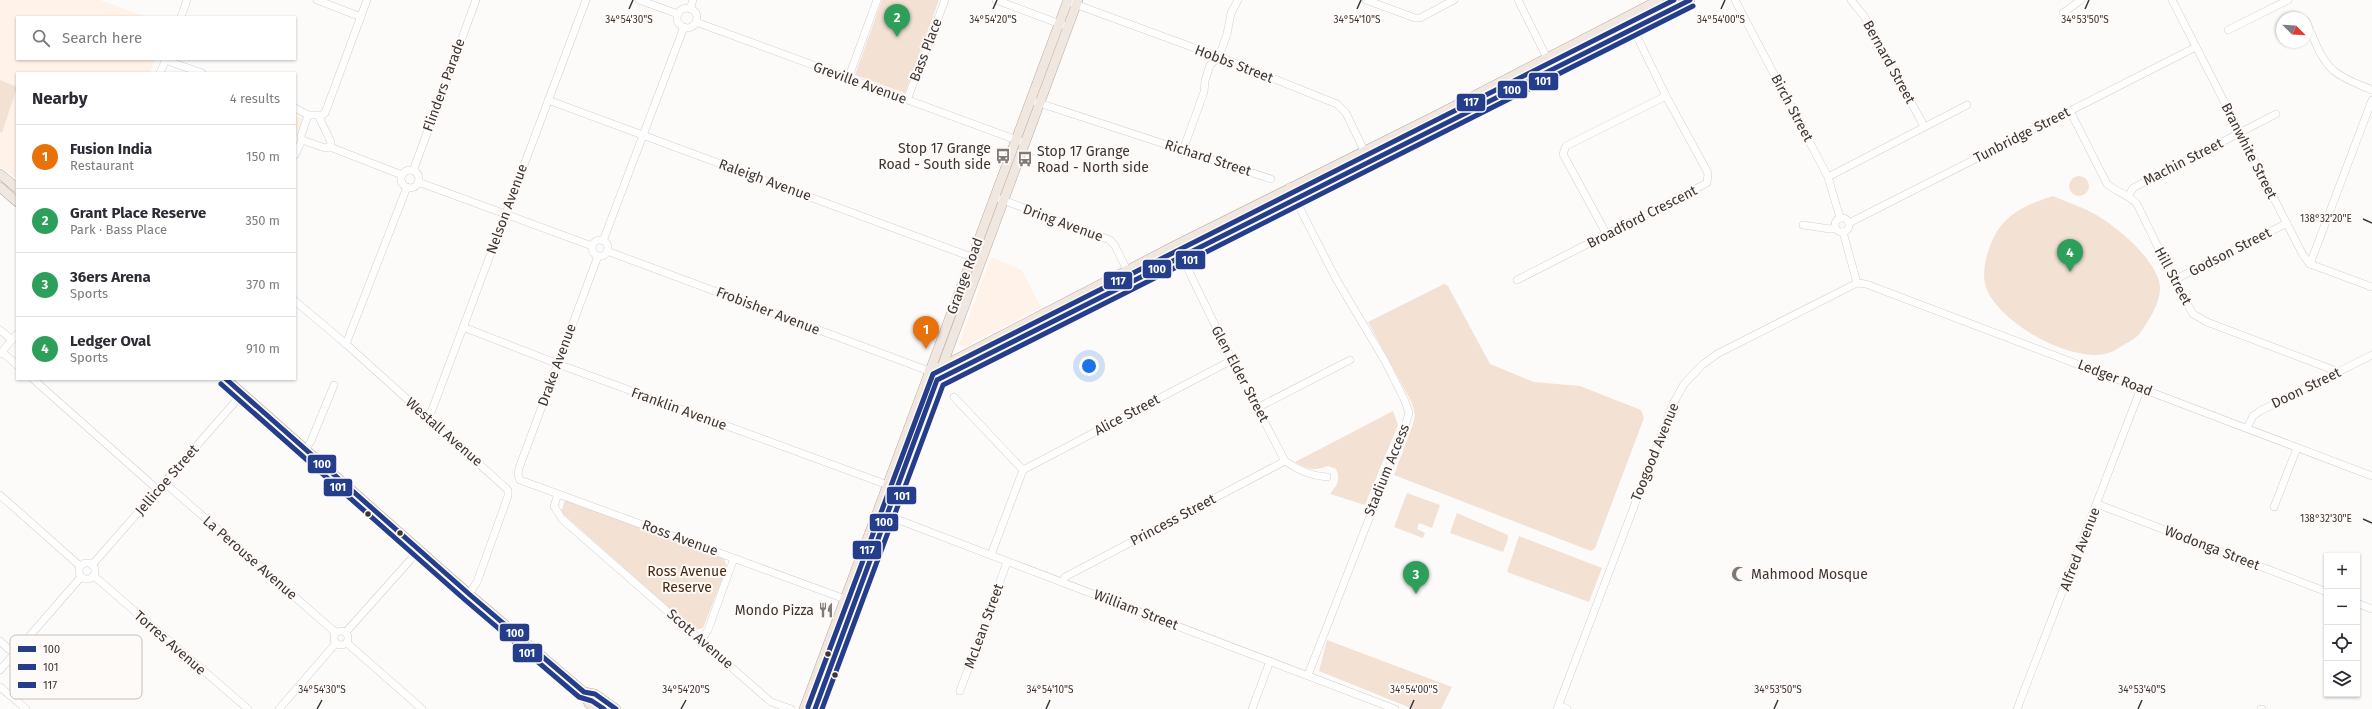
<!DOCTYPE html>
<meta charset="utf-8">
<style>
:root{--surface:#fff;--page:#f7f7f7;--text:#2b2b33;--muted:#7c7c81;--line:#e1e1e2;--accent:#2563eb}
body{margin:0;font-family:"Fira Sans",sans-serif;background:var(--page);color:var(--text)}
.controls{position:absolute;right:12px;bottom:12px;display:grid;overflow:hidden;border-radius:0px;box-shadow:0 1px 3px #0004}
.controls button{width:36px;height:36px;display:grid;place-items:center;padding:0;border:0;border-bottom:1px solid var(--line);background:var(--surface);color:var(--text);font:20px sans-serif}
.compass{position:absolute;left:2276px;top:12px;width:36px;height:36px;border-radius:50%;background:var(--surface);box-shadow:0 1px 3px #0004;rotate:114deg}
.you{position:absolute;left:1089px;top:366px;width:14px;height:14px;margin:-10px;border:3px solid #fff;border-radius:50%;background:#1a73e8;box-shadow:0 0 0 6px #1a73e833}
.badge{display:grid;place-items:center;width:26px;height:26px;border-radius:50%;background:var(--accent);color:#fff;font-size:13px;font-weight:700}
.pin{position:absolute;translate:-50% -33px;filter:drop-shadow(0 1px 2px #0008)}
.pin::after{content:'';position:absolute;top:21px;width:14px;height:12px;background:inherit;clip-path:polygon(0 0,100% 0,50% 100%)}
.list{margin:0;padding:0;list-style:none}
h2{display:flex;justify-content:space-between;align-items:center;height:52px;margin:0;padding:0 16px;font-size:17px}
h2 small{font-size:13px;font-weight:400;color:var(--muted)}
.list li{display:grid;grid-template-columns:26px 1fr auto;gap:12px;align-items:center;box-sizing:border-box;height:64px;padding:0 16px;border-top:1px solid var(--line)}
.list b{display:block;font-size:15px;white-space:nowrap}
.list p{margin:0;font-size:13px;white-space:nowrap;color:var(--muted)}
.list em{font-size:13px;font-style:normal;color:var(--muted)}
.icon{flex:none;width:22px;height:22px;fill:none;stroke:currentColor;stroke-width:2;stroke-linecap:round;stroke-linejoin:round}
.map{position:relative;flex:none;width:2372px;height:709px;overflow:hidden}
.search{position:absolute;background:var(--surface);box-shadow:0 1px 3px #0004;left:16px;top:16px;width:280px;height:44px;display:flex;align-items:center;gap:10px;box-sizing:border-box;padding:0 14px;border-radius:0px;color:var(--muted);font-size:15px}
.panel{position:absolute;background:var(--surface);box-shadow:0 1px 3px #0004;left:16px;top:72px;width:280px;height:308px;border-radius:0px}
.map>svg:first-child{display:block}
.built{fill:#fef2e9}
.green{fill:#f3e1d4}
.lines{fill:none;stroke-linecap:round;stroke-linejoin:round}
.minor-casing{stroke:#d4d0cc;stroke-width:8}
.major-casing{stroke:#bcada0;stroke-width:10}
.minor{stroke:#fffefe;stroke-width:7}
.major{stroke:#efe7e0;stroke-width:9}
.bus-1-casing{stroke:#fefaf8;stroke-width:8}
.bus-2-casing{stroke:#fefaf8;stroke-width:8}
.bus-3-casing{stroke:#fefaf8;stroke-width:8}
.bus-1{stroke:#243e8c;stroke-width:5}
.bus-2{stroke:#243e8c;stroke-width:5}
.bus-3{stroke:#243e8c;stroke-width:5}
.ticks{fill:none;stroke:#3d3531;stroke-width:1.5}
.bus-dot{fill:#3d3531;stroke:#fefaf8;stroke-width:1.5}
.labels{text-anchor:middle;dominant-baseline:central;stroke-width:4;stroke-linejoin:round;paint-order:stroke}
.street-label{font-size:14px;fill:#3d3531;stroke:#fefaf8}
.poi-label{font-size:14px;fill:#3d3531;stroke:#fefaf8;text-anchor:end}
.park-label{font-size:14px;fill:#46260d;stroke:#fefaf8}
.key{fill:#fefaf8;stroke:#c4bfbc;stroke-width:1}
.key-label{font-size:11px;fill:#3d3531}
.ticks-label{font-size:10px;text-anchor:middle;fill:#3d3531;stroke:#fefaf8;stroke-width:4;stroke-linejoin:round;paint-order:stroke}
.line-badge{stroke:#fefaf8;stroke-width:1.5}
.badge-label{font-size:11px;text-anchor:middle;font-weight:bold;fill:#fff}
</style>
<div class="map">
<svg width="2372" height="709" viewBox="0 0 2372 709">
<rect width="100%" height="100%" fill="#fdfbf9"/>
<!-- built -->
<g class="built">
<path d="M0 0H100L147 17H17V59H155L150 73H17V179L0 166Z"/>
<path d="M295 116 303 119 295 139Z"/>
<path d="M991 257 1022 270 1041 307 964 347 959 344Z"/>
</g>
<!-- green -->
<g class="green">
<path d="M882 0H939L905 93 855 75Z"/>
<path d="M0 80 17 87 2 133 0 132Z"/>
<circle cx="2079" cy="186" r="10"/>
<path d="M2053 196C2064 201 2076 205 2087 210 2112 222 2151 254 2159 281 2164 297 2149 321 2140 333 2135 340 2124 344 2117 349 2083 372 1997 323 1986 287 1982 275 1985 260 1989 249 2000 216 2022 206 2053 196Z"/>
<path d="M1444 284 1448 286 1490 364 1534 382 1580 386 1641 410 1644 418 1595 548 1591 551 1394 475 1413 424 1415 415 1412 403 1368 322Z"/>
<path d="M1393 411 1398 425 1365 505 1330 494C1337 485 1341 480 1336 469L1328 466C1315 471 1308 470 1295 462Z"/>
<path d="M1407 493 1440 505 1432 528 1419 523 1417 529 1425 533 1423 538 1394 527Z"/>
<path d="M565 500 724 558 727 567 703 628 694 630 561 512Z"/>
<path d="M1457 513 1508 535V539L1503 552 1450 533Z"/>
<path d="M1519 536 1602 568 1589 602 1507 572Z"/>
<path d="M1327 640 1452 687 1441 709H1413L1319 671Z"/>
</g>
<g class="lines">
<!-- minor casing -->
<g class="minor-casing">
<g id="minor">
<path d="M317 0 361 17"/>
<path d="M639 0 678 14"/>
<path d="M996 0 1063 25"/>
<path d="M1366 0 1415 18H1420L1454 0"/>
<path d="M1518 0 1553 70"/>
<path d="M1735 0 1828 177 1840 218"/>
<path d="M1851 0 1864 16 1924 126"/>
<path d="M2172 0 2303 255 2310 264 2372 287"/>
<path d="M1072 3 1219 57 1337 104 1346 113 1370 163"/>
<circle cx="687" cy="18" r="10"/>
<path d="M690 9 693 0"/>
<path d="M2063 13 2081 0"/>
<path d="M181 17 187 0"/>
<path d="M2306 21C2313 36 2320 59 2333 70 2344 80 2359 84 2372 90"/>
<path d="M696 22 1025 143"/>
<path d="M2228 30 2288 0"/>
<path d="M165 60 202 73"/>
<path d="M160 73 166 59"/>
<path d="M848 79 877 0"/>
<path d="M548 100 977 259"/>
<path d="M907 100 945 0"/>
<path d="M1030 100 1271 179"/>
<path d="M295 108 308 115H318L331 142 330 147"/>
<path d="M2070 111 2107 184C2118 193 2128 194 2137 204L2174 280 2193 314 2207 322 2339 372"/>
<path d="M320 117 325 113 328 105 367 0"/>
<path d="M302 140 325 148 330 147 402 175"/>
<path d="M1183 150 1204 92 1205 81 1210 65 1219 57 1227 34 1231 13 1238 0"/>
<path d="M295 155 302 140 301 136 308 115"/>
<circle cx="410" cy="179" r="9"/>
<path d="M413 171 476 0"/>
<path d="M1828 177 1967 105"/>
<path d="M418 182 592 246"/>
<path d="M1289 187 1335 277 1385 361 1405 401 1409 413 1404 429 1308 675"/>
<path d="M2129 195 2133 188 2276 114"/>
<path d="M1000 199 1110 240 1115 246 1133 282"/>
<circle cx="1842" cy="225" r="7"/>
<path d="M1849 223 2196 47"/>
<path d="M1803 225 1830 229 1835 228"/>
<path d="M1843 232 1857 283"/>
<path d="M1607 235 1563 154 1566 146 1666 96"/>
<circle cx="600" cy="248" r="8"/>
<path d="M603 241 684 27"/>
<path d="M1176 245 1232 360 1285 461C1299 471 1311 476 1327 477"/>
<path d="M607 251 929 371"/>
<path d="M598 256 519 468 518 475 520 480 845 599"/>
<path d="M2310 264 2372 100"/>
<path d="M1517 280 1707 183 1708 173 1666 96 1627 16"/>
<path d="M2174 280 2287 223"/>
<path d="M295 301 346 344 508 490V496L477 582 469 594"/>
<path d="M463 327 558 364 896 488"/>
<path d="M0 330 12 340"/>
<path d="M346 344 407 187"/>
<path d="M2 352 17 365"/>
<path d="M0 354 17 334"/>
<path d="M33 379 158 490"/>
<path d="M954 397 1023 470 991 555"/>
<path d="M1259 407 1350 360"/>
<path d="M427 417 432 410 586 0"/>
<path d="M2247 428 2253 416 2260 411 2372 355"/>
<path d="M306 449 311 441 334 385"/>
<path d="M1023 470 1232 360"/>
<path d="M165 483 336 633"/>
<path d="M558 494 554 506 562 519 771 702 791 709"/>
<path d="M0 495 80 566"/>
<path d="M2097 504 2327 592"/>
<path d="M2274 507 2297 448"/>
<path d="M883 514 1395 709"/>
<circle cx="87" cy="571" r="8"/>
<path d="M92 565 242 394"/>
<path d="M94 576 248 709"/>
<path d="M1063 582 1065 577 1285 461"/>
<path d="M2357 603 2372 609"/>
<circle cx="341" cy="638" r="7"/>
<path d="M346 632 420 549"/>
<path d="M702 639 708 630 734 558"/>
<path d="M0 641 14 654"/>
<path d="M347 643 422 709"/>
<path d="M0 670 81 577"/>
<path d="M0 687 26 709"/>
<path d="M960 691 1007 562"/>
<path d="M1559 705 1567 709"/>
<path d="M279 709 336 643"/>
<path d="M1252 709 1270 661"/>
<path d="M1557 709 1673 404 1684 384 1702 365 1717 354 1857 283 1866 284 2372 476"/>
<path d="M2017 709 2141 388"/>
<path d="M2261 709H2262"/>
</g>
</g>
<!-- major casing -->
<g class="major-casing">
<g id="major">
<path d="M0 174 17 188"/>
<path d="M0 187 17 202"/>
<path d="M929 371 943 366 1176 245 1437 115 1659 0"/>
<path d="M226 379 469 594 584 692 589 704 595 709"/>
<path d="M937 380 1690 0"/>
<path d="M584 692 595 694 616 709"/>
<path d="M804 709 1068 0"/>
<path d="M815 709 1078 0"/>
</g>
</g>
<!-- minor -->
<use href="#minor" class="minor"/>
<!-- major -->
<use href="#major" class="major"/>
<!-- bus-1 casing -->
<g class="bus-1-casing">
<g id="bus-1">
<path d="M226 379 469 594 584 692 595 694 616 709"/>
<path d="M815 709 937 380 1690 0"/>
</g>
</g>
<!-- bus-2 casing -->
<g class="bus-2-casing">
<g id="bus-2">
<path d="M221 384 464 599 579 697 592 701 604 709"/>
<path d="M822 709 943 385 1693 6"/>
</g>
</g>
<!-- bus-3 casing -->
<g class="bus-3-casing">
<path id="bus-3" d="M808 707 933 374 1674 0"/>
</g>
<!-- bus-1 -->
<use href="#bus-1" class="bus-1"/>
<!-- bus-2 -->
<use href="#bus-2" class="bus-2"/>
<!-- bus-3 -->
<use href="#bus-3" class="bus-3"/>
</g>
<!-- ticks -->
<path class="ticks" d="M629 9 633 0M993 9 997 0M1357 9 1361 0M1721 9 1725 0M2085 9 2089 0M2363 219 2372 223M2363 519 2372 523M317 709 322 700M681 709 686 700M1046 709 1050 700M1410 709 1414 700M1774 709 1778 700M2138 709 2142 700"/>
<!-- icons -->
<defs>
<g id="bus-bare" transform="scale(1.2)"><path d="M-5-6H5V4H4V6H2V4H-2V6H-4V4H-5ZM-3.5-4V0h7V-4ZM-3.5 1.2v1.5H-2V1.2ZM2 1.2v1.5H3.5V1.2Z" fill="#807a77" stroke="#fefaf8" stroke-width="2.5" paint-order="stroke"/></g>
<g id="mosque-bare" transform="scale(1.2)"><path d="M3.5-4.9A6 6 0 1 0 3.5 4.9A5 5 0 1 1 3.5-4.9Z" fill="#807a77" stroke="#fefaf8" stroke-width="2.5" paint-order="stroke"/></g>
<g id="restaurant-bare" transform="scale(1.2)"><path d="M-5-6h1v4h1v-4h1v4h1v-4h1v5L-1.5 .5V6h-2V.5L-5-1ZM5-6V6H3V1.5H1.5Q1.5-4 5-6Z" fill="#807a77" stroke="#fefaf8" stroke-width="2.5" paint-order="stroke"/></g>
</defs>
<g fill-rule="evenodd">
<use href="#bus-bare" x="1003" y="156"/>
<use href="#bus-bare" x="1025" y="159"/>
<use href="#mosque-bare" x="1739" y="574"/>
<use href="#restaurant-bare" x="826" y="610"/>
</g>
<!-- markers -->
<g class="bus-dot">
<circle cx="368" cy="514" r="3.5"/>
<circle cx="400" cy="533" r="3.5"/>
<circle cx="828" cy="654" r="3.5"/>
<circle cx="835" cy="675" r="3.5"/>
</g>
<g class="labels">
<!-- street labels -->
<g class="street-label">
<text transform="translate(926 50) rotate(-69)">Bass Place</text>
<text transform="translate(1889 62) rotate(61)">Bernard Street</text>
<text transform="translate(1234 64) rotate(21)">Hobbs Street</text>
<text transform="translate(860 83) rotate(20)">Greville Avenue</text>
<text transform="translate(444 85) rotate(-70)">Flinders Parade</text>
<text transform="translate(1792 108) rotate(62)">Birch Street</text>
<text transform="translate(2022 135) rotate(-27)">Tunbridge Street</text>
<text transform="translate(2249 151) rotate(63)">Branwhite Street</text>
<text transform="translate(1208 158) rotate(18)">Richard Street</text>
<text transform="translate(2183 162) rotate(-27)">Machin Street</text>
<text transform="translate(765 180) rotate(20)">Raleigh Avenue</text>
<text transform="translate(507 209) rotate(-70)">Nelson Avenue</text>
<text transform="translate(1642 217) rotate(-27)">Broadford Crescent</text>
<text transform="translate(1063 223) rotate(20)">Dring Avenue</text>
<text transform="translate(2230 252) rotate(-27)">Godson Street</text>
<text transform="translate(965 276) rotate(-70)">Grange Road</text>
<text transform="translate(2173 276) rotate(62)">Hill Street</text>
<text transform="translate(768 311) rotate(21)">Frobisher Avenue</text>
<text transform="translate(557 365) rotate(-70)">Drake Avenue</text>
<text transform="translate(1240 374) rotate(62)">Glen Elder Street</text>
<text transform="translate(2115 378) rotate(21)">Ledger Road</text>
<text transform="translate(2306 388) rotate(-26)">Doon Street</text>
<text transform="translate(679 409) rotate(20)">Franklin Avenue</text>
<text transform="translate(1127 415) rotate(-28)">Alice Street</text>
<text transform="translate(444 432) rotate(41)">Westall Avenue</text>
<text transform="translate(1655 452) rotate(-68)">Toogood Avenue</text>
<text transform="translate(1387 470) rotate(-68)">Stadium Access</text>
<text transform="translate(167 480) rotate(-49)">Jellicoe Street</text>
<text transform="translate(1173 520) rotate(-28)">Princess Street</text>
<text transform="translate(680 538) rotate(20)">Ross Avenue</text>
<text transform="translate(2212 548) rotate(21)">Wodonga Street</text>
<text transform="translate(2080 549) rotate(-69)">Alfred Avenue</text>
<text transform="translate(250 558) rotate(41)">La Perouse Avenue</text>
<text transform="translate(1136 610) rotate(21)">William Street</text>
<text transform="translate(984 626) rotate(-70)">McLean Street</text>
<text transform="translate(700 639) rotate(41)">Scott Avenue</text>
<text transform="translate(170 643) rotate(41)">Torres Avenue</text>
</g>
<!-- poi labels -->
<g class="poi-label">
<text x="991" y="148">Stop 17 Grange<tspan x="991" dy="16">Road - South side</tspan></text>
<text x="1037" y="151" text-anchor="start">Stop 17 Grange<tspan x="1037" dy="16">Road - North side</tspan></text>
<text x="1751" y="574" text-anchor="start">Mahmood Mosque</text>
<text x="814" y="610">Mondo Pizza</text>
</g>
<!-- park labels -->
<g class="park-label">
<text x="687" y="571">Ross Avenue<tspan x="687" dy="16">Reserve</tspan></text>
</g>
</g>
<!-- legend -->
<rect x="10" y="635" width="132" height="64" rx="6" class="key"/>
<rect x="18" y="646" width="18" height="6" fill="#243e8c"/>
<rect x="18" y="664" width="18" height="6" fill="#243e8c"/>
<rect x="18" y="682" width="18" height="6" fill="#243e8c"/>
<g class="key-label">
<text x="43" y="653">100</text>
<text x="43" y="671">101</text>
<text x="43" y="689">117</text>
</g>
<g class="ticks-label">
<text x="629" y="23">34°54'30"S</text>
<text x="1357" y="23">34°54'10"S</text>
<text x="1721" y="23">34°54'00"S</text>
<text x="2085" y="23">34°53'50"S</text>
<text x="993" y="23">34°54'20"S</text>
<text x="2326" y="222">138°32'20"E</text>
<text x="2326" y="522">138°32'30"E</text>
<text x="322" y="693">34°54'30"S</text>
<text x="686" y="693">34°54'20"S</text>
<text x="1050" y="693">34°54'10"S</text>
<text x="1414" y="693">34°54'00"S</text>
<text x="1778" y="693">34°53'50"S</text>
<text x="2142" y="693">34°53'40"S</text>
</g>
<g class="line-badge">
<rect x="1528" y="72" width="31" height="19" rx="4" fill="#243e8c"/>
<rect x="1497" y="80" width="31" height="19" rx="4" fill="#243e8c"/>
<rect x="1456" y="93" width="30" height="19" rx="4" fill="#243e8c"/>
<rect x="1175" y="250" width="31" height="20" rx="4" fill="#243e8c"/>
<rect x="1142" y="259" width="30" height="20" rx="4" fill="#243e8c"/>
<rect x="1103" y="271" width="30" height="19" rx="4" fill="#243e8c"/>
<rect x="307" y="454" width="30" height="20" rx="4" fill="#243e8c"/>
<rect x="323" y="478" width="30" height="19" rx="4" fill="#243e8c"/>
<rect x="886" y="486" width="31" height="19" rx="4" fill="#243e8c"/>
<rect x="869" y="513" width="30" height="19" rx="4" fill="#243e8c"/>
<rect x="852" y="540" width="30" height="20" rx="4" fill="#243e8c"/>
<rect x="499" y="623" width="31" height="19" rx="4" fill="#243e8c"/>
<rect x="512" y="643" width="31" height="20" rx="4" fill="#243e8c"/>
</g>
<g class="badge-label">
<text x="1543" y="85">101</text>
<text x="1512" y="94">100</text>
<text x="1471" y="106">117</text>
<text x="1190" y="264">101</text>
<text x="1157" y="273">100</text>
<text x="1118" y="285">117</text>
<text x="322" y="468">100</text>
<text x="338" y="491">101</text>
<text x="902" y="500">101</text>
<text x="884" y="526">100</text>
<text x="867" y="554">117</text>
<text x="515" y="637">100</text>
<text x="527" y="657">101</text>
</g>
</svg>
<div class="controls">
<button>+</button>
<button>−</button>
<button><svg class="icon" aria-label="locate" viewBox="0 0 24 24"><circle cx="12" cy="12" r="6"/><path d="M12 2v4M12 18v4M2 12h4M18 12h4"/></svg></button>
<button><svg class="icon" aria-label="layers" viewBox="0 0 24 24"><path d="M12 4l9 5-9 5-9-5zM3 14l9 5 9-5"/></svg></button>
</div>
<svg class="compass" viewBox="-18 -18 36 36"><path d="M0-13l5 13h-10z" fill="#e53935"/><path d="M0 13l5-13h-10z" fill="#7c7c81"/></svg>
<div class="you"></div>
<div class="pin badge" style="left:926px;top:349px;background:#e8710a">1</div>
<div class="pin badge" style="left:897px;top:37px;background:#2e9e5b">2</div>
<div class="pin badge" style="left:1416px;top:594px;background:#2e9e5b">3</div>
<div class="pin badge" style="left:2070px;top:272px;background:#2e9e5b">4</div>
<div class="search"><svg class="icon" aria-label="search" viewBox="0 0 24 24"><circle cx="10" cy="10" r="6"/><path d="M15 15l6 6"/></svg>Search here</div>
<section class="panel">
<h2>Nearby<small>4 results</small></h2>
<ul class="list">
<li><span class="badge" style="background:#e8710a">1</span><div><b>Fusion India</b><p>Restaurant</p></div><em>150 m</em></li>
<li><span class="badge" style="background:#2e9e5b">2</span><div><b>Grant Place Reserve</b><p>Park · Bass Place</p></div><em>350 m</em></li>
<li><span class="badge" style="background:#2e9e5b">3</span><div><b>36ers Arena</b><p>Sports</p></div><em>370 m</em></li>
<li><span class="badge" style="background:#2e9e5b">4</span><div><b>Ledger Oval</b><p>Sports</p></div><em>910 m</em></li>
</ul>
</section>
</div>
